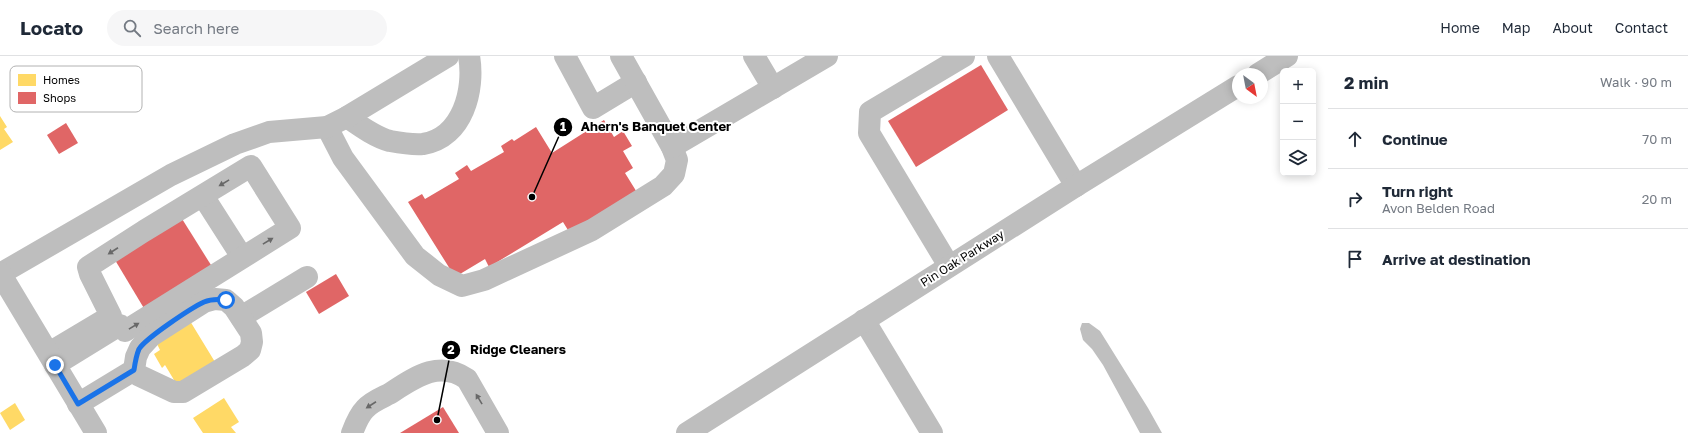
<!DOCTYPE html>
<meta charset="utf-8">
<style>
:root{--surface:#fff;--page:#f6f6f7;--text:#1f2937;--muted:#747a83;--line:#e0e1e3}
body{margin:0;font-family:"Golos Text",sans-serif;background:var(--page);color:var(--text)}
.controls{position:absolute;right:12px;top:12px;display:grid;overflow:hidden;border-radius:6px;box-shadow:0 2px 10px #0003}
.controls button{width:36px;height:36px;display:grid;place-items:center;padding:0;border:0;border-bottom:1px solid var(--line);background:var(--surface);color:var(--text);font:20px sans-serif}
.compass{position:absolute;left:1232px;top:12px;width:36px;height:36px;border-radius:50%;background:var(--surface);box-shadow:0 2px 10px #0003;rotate:148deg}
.stop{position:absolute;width:12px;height:12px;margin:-9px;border:3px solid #1a73e8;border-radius:50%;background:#fff}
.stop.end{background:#1a73e8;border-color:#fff;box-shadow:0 1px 4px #0008}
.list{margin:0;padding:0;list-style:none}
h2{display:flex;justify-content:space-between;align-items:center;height:52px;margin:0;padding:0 16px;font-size:17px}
h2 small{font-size:13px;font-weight:400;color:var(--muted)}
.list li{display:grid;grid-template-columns:26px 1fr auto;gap:12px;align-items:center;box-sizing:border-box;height:60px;padding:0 16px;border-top:1px solid var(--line)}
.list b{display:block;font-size:15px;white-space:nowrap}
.list p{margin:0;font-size:13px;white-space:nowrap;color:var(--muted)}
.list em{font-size:13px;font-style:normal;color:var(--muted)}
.icon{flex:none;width:22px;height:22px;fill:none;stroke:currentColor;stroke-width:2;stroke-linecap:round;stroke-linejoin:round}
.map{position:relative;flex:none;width:1328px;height:377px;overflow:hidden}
header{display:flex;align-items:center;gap:24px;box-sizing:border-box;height:56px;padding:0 20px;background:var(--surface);border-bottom:1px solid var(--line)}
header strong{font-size:19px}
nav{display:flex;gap:22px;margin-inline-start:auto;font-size:14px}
.search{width:280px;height:36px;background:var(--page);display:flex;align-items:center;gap:10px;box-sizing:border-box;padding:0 14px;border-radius:22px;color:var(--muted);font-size:15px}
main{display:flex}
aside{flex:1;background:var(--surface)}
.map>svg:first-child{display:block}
.water{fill:#bfbfbf}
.homes{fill:#ffd966}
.shops{fill:#e06666}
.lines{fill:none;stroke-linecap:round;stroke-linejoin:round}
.minor{stroke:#bebebe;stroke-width:22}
.major{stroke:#bebebe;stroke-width:22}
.oneway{fill:#686868}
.route{stroke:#1a73e8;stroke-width:5}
.labels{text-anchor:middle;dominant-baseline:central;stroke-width:4;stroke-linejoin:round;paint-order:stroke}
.street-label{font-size:12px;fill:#000;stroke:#fff}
.key{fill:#fff;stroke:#b2b2b2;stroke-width:1}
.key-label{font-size:11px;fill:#000}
.leader{fill:none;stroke:#000;stroke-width:1.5}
.callout-dot{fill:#000;stroke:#fff;stroke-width:1.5}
.mark-label{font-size:12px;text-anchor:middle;font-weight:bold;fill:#fff}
.callout-label{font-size:13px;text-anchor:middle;font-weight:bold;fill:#000;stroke:#fff;stroke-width:4;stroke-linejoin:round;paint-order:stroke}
</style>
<header>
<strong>Locato</strong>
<div class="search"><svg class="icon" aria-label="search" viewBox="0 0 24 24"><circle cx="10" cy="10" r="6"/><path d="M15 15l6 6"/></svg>Search here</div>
<nav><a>Home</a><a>Map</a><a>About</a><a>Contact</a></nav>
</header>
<main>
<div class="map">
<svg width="1328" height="377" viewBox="0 0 1328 377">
<rect width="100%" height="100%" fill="#fff"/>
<!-- water -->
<path class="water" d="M1082 267H1089L1100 275 1148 352 1162 377H1140L1103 309 1092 293 1083 284 1080 273Z"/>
<!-- homes -->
<g class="homes">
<path d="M0 60 7 71 4 73 13 86 0 94Z"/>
<path d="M190 265 215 306 177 329 165 309 162 312 154 298 160 294 156 286Z"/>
<path d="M224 342 239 366 231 371 236 377H203L193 362Z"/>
<path d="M15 347 25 364 10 374 0 357Z"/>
</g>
<!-- shops -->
<g class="shops">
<path d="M981 9 1008 54 916 111 888 65Z"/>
<path d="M604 64 614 81 623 75 632 90 623 95 633 112 625 117 638 138 571 179 563 166 489 211 485 203 455 221 408 146 422 138 425 143 459 123 455 117 467 109 471 115 504 96 501 90 512 83 514 85 536 71 552 97Z"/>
<path d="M66 67 78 87 59 98 47 79Z"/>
<path d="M179 158 216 217 148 259 112 199Z"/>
<path d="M336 218 349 240 319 258 306 236Z"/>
<path d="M443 351 459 377H400Z"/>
</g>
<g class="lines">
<!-- minor -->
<g class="minor">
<path d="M565 0 593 52 636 26"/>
<path d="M754 0 773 32"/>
<path d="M998 0 1076 130"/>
<path d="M1258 18 1287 0"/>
<path d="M347 61C360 70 375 81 390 85 401 87 412 89 423 88 463 82 475 33 469 0"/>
<path d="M327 71 343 102 415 200 439 219 462 230 484 224 592 174 663 130 674 118 677 104 672 91 621 0"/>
<path d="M672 91 827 0"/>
<path d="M203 140 242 201"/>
<path d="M949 210 869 77 870 56 964 0"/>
<path d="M0 218 171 119 235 88 269 76 327 71 347 61 448 0"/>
<path d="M241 261 307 221"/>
<path d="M864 264 932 377"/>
<path d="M49 297 111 260 90 218 88 211 144 175 251 110 290 172 125 275 120 269 55 309"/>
<path d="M78 348 134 314 136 301 140 292 151 280 204 246 215 243 226 244 234 251 251 277 252 286 250 294 243 300 183 336H174L138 319 134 314"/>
<path d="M352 377C355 369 359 359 365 353 371 346 381 342 389 338 414 322 439 303 467 323L498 377"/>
<path d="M687 377 1076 130 1238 30"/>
</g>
<!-- major -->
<path class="major" d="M0 217 96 377"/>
</g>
<!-- one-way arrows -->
<defs><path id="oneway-solid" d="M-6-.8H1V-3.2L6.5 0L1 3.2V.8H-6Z"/></defs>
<g class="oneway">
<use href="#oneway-solid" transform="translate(224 127) rotate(149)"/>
<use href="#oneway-solid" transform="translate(268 185) rotate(-31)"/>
<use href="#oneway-solid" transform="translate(113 195) rotate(147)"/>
<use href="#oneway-solid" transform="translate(134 270) rotate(-31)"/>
<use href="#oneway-solid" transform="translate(479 343) rotate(-121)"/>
<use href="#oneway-solid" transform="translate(371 349) rotate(147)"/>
</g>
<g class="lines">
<!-- route -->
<path class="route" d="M55 309 78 348 134 314C135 307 136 300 139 293 146 282 191 252 204 246 211 243 218 243 226 244"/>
</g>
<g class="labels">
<!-- street labels -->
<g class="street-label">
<text transform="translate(962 202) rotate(-32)">Pin Oak Parkway</text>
</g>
</g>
<!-- legend -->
<rect x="10" y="10" width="132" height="46" rx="6" class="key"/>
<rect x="18" y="18" width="18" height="12" fill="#ffd966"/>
<rect x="18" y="36" width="18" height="12" fill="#e06666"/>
<g class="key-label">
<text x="43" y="28">Homes</text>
<text x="43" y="46">Shops</text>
</g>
<!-- callouts -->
<path class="leader" d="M532 141L563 71M437 364L451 294"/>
<g class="callout-dot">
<circle cx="532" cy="141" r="4"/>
<circle cx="437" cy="364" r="4"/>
<circle cx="563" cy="71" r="10"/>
<circle cx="451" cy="294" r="10"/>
</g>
<g class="mark-label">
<text x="563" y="75">1</text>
<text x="451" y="298">2</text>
</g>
<g class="callout-label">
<text x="656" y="75">Ahern's Banquet Center</text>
<text x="518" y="298">Ridge Cleaners</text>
</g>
</svg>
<div class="controls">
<button>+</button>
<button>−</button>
<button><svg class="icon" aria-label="layers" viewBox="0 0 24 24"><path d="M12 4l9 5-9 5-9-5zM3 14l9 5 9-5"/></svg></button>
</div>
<svg class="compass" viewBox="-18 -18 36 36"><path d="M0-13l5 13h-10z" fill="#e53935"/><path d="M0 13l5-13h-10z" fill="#747a83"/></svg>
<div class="stop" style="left:226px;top:244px"></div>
<div class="stop end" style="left:55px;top:309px"></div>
</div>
<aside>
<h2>2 min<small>Walk · 90 m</small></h2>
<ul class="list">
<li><svg class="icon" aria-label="ahead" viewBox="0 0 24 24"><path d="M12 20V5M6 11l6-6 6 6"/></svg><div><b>Continue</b></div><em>70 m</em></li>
<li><svg class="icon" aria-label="right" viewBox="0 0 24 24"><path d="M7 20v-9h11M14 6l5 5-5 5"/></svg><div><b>Turn right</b><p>Avon Belden Road</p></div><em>20 m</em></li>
<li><svg class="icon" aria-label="arrive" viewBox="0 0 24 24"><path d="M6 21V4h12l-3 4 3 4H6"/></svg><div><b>Arrive at destination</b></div></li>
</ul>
</aside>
</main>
